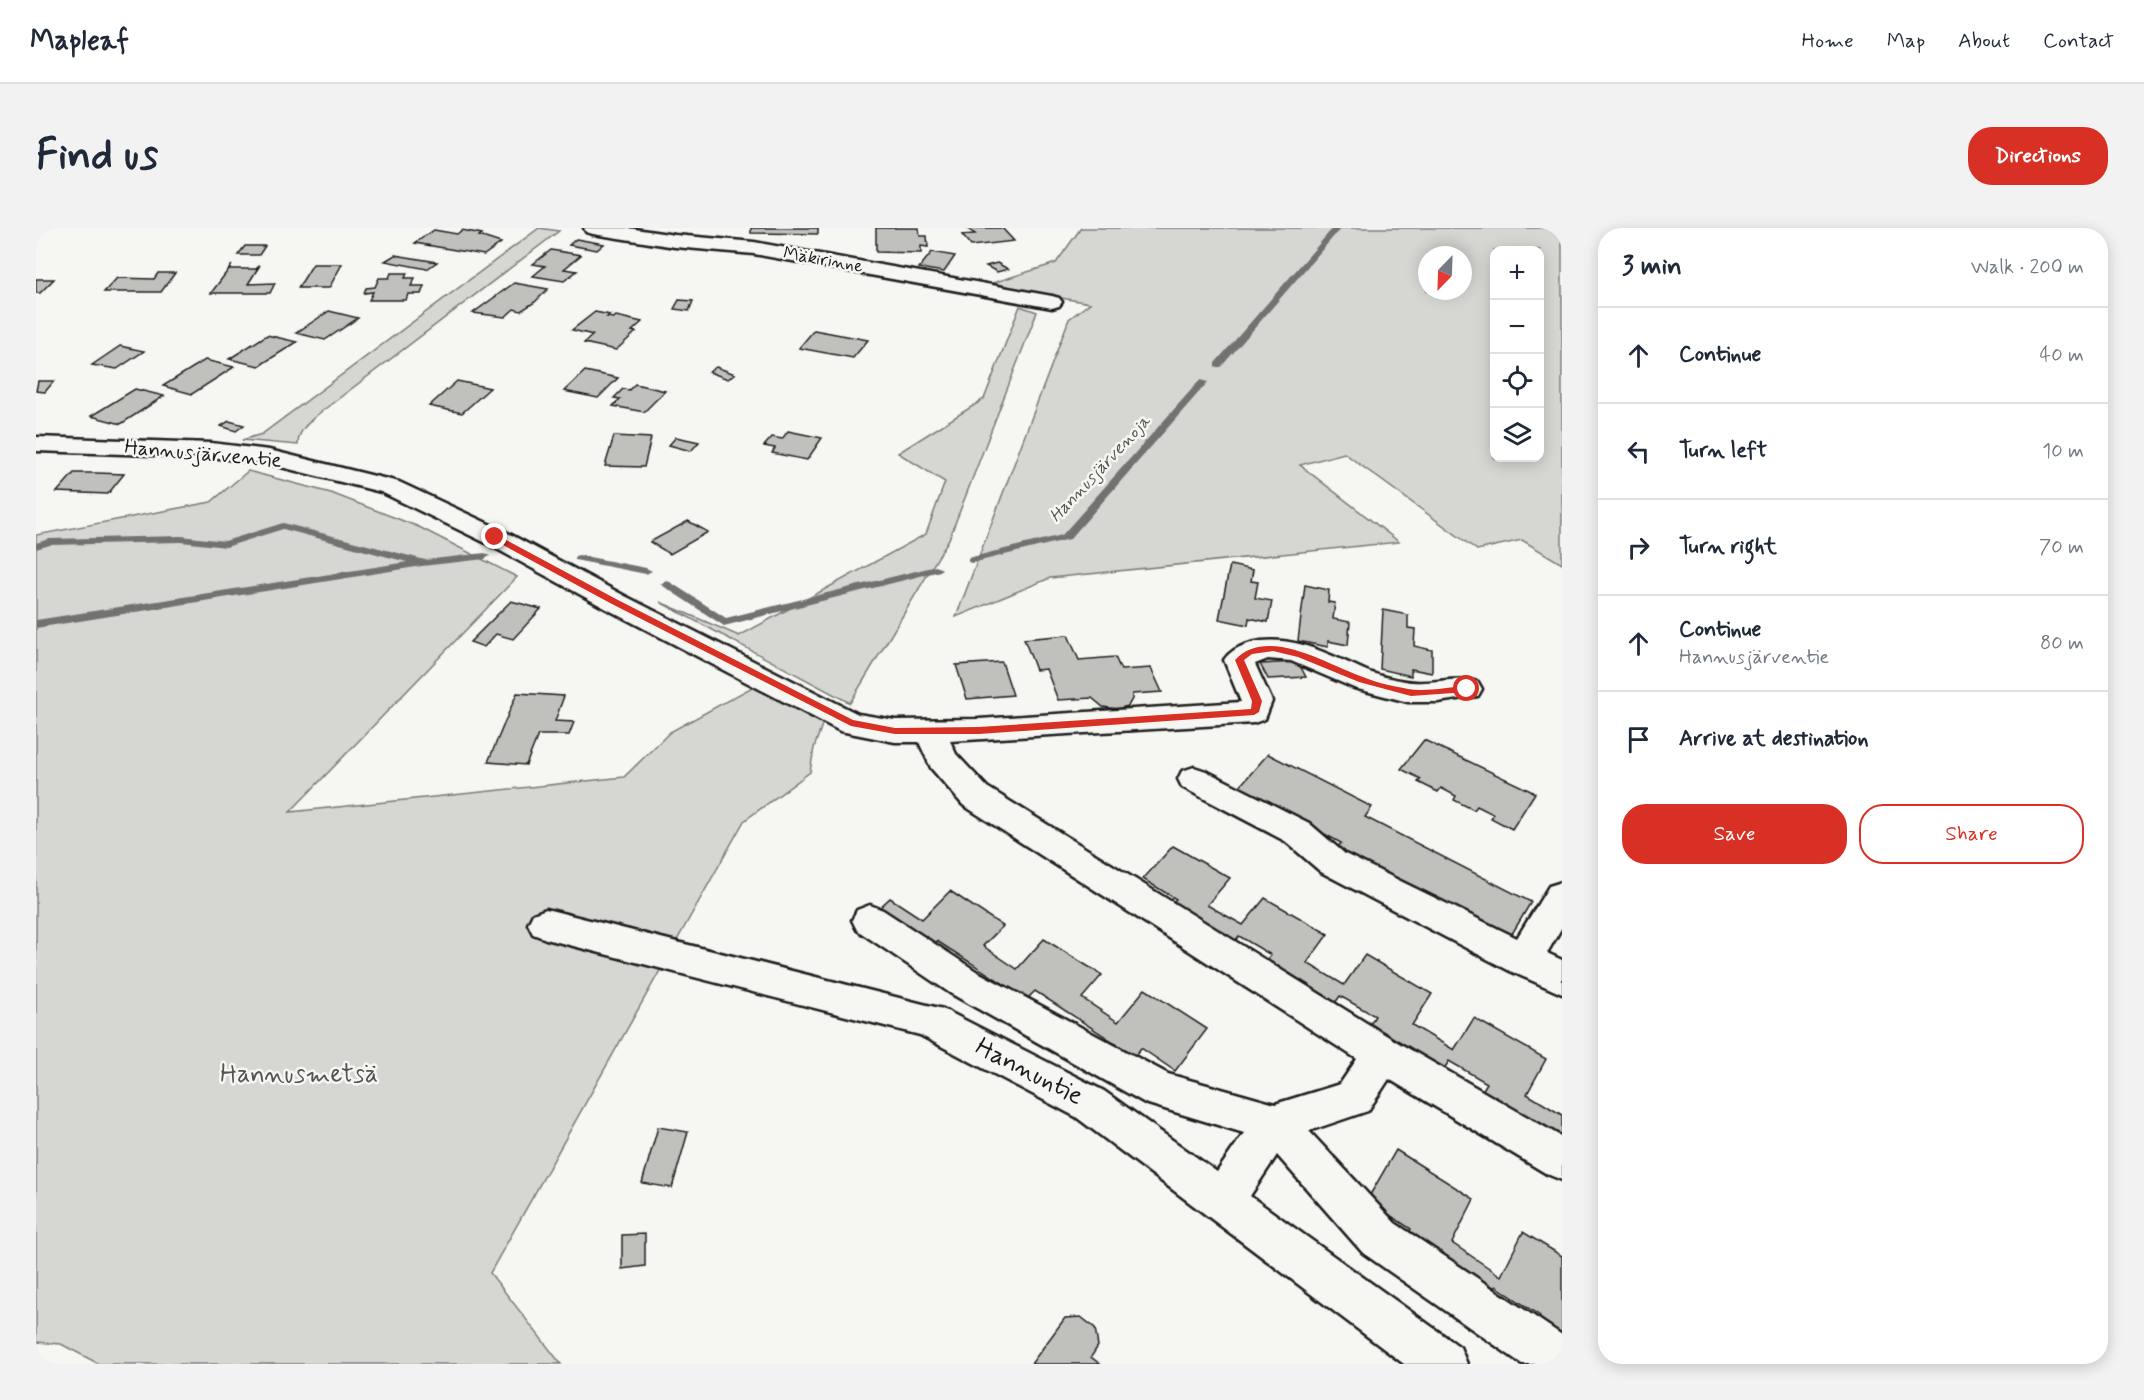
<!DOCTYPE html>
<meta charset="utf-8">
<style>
:root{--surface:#fff;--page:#f2f2f3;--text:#1f2937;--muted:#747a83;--line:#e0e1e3;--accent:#d93025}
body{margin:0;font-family:Mynerve,sans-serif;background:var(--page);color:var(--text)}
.controls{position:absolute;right:18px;top:18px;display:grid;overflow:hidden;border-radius:12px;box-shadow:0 3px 15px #0003}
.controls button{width:54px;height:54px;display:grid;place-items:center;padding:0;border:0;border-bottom:2px solid var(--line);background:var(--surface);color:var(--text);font:30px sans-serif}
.compass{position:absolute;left:1382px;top:18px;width:54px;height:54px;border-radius:50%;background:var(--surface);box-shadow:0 3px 15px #0003;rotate:203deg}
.stop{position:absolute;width:18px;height:18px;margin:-14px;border:4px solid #d93025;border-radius:50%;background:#fff}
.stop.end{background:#d93025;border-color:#fff;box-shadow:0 2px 6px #0008}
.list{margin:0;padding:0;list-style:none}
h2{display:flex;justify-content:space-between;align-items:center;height:78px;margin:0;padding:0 24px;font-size:26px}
h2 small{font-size:20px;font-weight:400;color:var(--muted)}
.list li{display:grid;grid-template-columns:39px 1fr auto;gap:18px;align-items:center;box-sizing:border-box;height:96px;padding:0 24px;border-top:2px solid var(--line)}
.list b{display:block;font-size:22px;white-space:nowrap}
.list p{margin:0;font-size:20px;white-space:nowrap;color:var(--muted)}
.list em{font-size:20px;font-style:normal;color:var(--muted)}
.actions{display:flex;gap:12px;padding:18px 24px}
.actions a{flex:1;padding:14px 0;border:2px solid var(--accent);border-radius:24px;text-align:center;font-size:21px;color:var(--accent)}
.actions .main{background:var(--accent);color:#fff}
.icon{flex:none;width:33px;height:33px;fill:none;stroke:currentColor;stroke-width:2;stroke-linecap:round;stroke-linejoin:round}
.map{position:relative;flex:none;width:1526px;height:1136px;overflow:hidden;border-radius:24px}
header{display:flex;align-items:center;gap:36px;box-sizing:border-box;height:84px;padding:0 30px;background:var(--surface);border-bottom:2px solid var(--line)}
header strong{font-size:28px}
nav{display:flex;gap:33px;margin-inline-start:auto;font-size:21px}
.intro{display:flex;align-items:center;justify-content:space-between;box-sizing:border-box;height:144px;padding:0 36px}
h1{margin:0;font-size:42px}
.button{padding:15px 27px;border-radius:24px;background:var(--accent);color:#fff;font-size:21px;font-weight:700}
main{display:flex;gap:36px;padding:0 36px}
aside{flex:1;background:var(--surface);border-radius:24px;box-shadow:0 3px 15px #0003}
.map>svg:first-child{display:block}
.green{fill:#d6d6d2;stroke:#797977;stroke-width:1.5;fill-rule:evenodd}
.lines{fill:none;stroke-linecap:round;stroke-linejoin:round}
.stream{fill:#727271;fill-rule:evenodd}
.building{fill:#c0c0bd;stroke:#1c1c1c;stroke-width:1.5}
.minor-casing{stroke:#1c1c1c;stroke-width:5}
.minor{fill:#f6f6f2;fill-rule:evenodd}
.route{fill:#d93025}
.labels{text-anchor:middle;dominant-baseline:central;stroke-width:5;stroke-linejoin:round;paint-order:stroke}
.far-street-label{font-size:18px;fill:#1c1c1c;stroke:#f6f6f2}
.far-water-label{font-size:18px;font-style:italic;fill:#565654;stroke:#f6f6f2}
.street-label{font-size:21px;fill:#1c1c1c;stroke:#f6f6f2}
.near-street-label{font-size:26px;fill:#1c1c1c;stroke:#f6f6f2}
.near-park-label{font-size:26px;fill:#545453;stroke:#f6f6f2}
</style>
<header>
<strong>Mapleaf</strong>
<nav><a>Home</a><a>Map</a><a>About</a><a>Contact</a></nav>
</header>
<div class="intro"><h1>Find us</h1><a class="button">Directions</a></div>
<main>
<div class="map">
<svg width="1526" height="1136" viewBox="0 0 1526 1136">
<rect width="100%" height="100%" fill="#f6f6f2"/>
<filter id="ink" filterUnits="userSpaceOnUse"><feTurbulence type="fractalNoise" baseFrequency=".0167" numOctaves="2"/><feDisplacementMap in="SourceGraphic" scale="12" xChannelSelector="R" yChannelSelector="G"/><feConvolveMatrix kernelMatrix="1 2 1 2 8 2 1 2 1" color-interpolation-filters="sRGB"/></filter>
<g filter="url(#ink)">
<!-- green -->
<g class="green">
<path d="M503 0 523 3 281 187C271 196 262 203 262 217L206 212 226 206Z"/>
<path d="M1045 0H1526V336L1486 312 1441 322 1308 225 1264 237 1363 314 1014 350 920 389 1033 91 1054 75 950 57 1020 35ZM1458 22H1504V230H1458ZM1391 27H1427V63H1391Z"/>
<path d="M984 78 1001 84 913 311 814 475 624 374 703 408 890 306 909 254 862 225 948 171Z"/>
<path d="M212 243 295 265 383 299 481 349 254 584 588 549 634 504 718 458 788 491 778 520 774 544 708 593 454 1045 525 1136H63L25 1116 0 1114V307L175 274Z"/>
</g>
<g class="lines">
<!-- stream -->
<g class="stream">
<path d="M1297 0H1305L1185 139H1179V135Z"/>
<path d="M1164 152 1172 154 1034 311 936 335 932 334V330L1026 307Z"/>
<path d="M247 295 389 332 449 325 454 328 449 331 386 338 0 400V392L371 334 247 301 190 319 145 314 14 317 0 321V315L13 311 145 308 189 313Z"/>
<path d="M543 327 610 340 616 343 610 346 539 332V328Z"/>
<path d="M900 338 906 341 904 343 688 398 624 356 630 353 634 354 690 390Z"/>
</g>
</g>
<!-- building -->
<g class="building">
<path d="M715 0H782V6L715 5Z"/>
<path d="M840 0H883L884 8H891L892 19 885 18V25L840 24Z"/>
<path d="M930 0H966L978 13 935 18 926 7 939 6Z"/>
<path d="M398 2 421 6 426 2 446 6 443 8 465 15 448 27 379 15Z"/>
<path d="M540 11 568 16 561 22 533 17Z"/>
<path d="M209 18H229L223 27H202Z"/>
<path d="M515 22 545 27 528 41 541 43 528 53 497 48 509 38 497 36Z"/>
<path d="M896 24 919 28 908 44 883 40Z"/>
<path d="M359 27 401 34 391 41 349 33Z"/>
<path d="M961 35 972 41 961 44 950 38Z"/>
<path d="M277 36H306L293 60H262Z"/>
<path d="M196 37 193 41H220L224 37 212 56 239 55 234 65H175Z"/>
<path d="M122 45H139L125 64H68L81 50 118 51Z"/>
<path d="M355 45H371L369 50H379L375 58H388L385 66H372L370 72H333L337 64 328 65 330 60 339 59 343 50H353Z"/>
<path d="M0 51H18L4 65H0Z"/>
<path d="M478 55 512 61 499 74 485 83 478 81 469 89 437 85Z"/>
<path d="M643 72 657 73 653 83 638 81Z"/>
<path d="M293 83 322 90 289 112 260 105Z"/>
<path d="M559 84 574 87 571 89 577 90 580 88 606 94 596 103 600 104 580 122 548 115 557 107 536 102Z"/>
<path d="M778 102 832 112 817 130 763 120Z"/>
<path d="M231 107 261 114 223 138 193 131Z"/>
<path d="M84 118 108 123 81 141 56 137Z"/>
<path d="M169 132 198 139 156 166 127 158Z"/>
<path d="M680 139 699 146 692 151 673 144Z"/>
<path d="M549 143 582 150 562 170 528 163Z"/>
<path d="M2 153H18L9 164 0 163Z"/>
<path d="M421 153 454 160 426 185 393 178Z"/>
<path d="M599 156 629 163 608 184 577 178 584 171 578 170 587 161 593 162Z"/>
<path d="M99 161 128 168 85 196 55 188Z"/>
<path d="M193 193 208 197 200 203 185 198Z"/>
<path d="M752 203 786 210 771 232 736 225 739 220 728 218 736 209 746 211Z"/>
<path d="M578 208 615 210 608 239 569 238Z"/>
<path d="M640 209 663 214 655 223 633 217Z"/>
<path d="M38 245H61L88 246 72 266 21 264Z"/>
<path d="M652 293 672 304 634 326 614 314Z"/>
<path d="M1194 337 1217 342 1215 353 1222 354 1219 370 1236 373 1232 394 1213 390 1212 397 1183 391Z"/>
<path d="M1269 357 1293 362 1292 374 1299 375 1297 391 1314 394 1312 417 1292 413V419L1262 413Z"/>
<path d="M475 373 505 381 477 411 460 406 448 419 434 414Z"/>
<path d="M1347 382 1372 387V400L1379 401 1378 418 1396 422V445L1375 441V448L1344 441Z"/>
<path d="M1032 407 1043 432 1079 429 1085 442 1115 440 1126 464 1096 466V471L1092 478 1081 481 1067 479 1056 470 1022 472 1010 441 1000 442 988 411Z"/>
<path d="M966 434 977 467 931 471 920 437Z"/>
<path d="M1262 434 1270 449 1232 451 1224 436Z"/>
<path d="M481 465 528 468 519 493 538 494 533 507H502L490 537 452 534Z"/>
<path d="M1388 512 1499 565 1476 601 1455 590 1457 586 1441 578 1438 582 1418 572 1420 568 1405 560 1402 564 1382 554 1385 551 1365 541Z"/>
<path d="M1232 526 1336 579 1329 589 1495 674 1470 716 1298 625 1305 615 1203 559Z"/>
<path d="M1137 618 1194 650 1171 677 1207 697 1229 670 1292 706 1271 735 1308 757 1329 727 1396 766 1376 797 1418 822 1438 790 1510 831 1491 866 1526 887V911L1446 863 1451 855 1413 833 1408 841 1334 796 1339 788 1304 768 1299 775 1230 734 1235 727 1203 708 1198 714 1135 677 1140 671 1107 651Z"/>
<path d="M914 663 967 698 947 718 981 741 1008 711 1066 747 1046 770 1082 794 1109 761 1171 801 1139 843 1105 820 1099 828 999 763 991 771 901 713 894 720 840 683 854 670 886 691Z"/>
<path d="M622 899 652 904 636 960 606 955Z"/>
<path d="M1360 922 1438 971 1416 1015 1465 1048 1487 1004 1526 1028V1119L1499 1101 1504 1088 1460 1058 1455 1068 1370 1011 1375 1001 1331 972Z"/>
<path d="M609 1006V1038L586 1041V1007Z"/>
<path d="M1045 1089 1059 1100 1062 1118 1055 1129 1064 1136H995L1029 1090Z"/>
</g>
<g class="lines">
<!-- minor casing -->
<g class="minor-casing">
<g id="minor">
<path d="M548 0H592L639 7 718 14 1016 68 1023 70 1026 74 1023 78 1016 80 718 26 639 19 557 6 550 4Z"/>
<path d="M0 209 175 215 233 222 363 254 468 303 587 367 822 486 859 492 943 491 1205 474 1188 432C1194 423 1204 418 1215 415 1257 405 1295 428 1333 444 1344 448 1356 451 1369 453 1393 458 1418 447 1442 454L1446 461 1442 468 1402 474H1372L1318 460 1255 433 1232 431 1219 436 1236 473 1229 491 1218 495 914 513 920 526 951 559 1361 814 1526 909V952L1511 946 1353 851 1332 883 1273 903 1359 995 1526 1107V1136H1486L1327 1025 1241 927 1214 968 1424 1119 1431 1136H1368L1040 889 884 807 510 711 497 706 492 696 497 686 510 681 907 781 1068 863 1181 944 1208 905 1109 875 914 765 821 702 816 692 821 682 834 677 847 682 940 743 1132 846 1239 876 1304 856 1321 831 927 577 895 540 883 514H859L804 503 567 379 450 315 345 264 233 236 175 229 0 223Z"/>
<path d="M1158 539 1170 543 1273 595 1309 626 1481 710 1513 658 1526 654V699L1511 725 1526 732V766L1474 743 1285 644 1249 613 1146 559 1142 551 1146 543Z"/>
</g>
</g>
<!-- minor -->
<use href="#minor" class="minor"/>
</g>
</g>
<!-- route -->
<path class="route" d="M456 307H461L580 371 817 492 859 500 943 499 1215 481 1216 473 1199 432C1231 397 1292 437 1327 449 1341 455 1357 458 1372 461 1390 464 1413 459 1431 458L1436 461 1431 464 1375 468 1323 454 1262 429 1237 423 1216 426 1208 432 1226 473 1223 484 1218 487 943 506H859L815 498 574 375 456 311Z"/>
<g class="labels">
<!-- far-street labels -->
<g class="far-street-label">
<text transform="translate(787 32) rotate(10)">Mäkirinne</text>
</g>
<!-- far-water labels -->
<g class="far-water-label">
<text transform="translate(1064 241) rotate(-47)">Hannusjärvenoja</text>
</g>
<!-- street labels -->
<g class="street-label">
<text transform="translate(167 226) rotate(5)">Hannusjärventie</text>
</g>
<!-- near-street labels -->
<g class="near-street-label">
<text transform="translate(993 844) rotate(27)">Hannuntie</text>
</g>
<!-- near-park labels -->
<g class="near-park-label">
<text x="263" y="847">Hannusmetsä</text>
</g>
</g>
</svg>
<div class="controls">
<button>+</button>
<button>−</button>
<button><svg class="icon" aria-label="locate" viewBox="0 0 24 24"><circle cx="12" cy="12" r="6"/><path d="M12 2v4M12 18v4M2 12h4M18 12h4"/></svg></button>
<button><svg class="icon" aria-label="layers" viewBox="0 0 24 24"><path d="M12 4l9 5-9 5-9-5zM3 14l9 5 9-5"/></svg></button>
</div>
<svg class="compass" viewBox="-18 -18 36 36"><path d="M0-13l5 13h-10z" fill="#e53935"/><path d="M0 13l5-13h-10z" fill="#747a83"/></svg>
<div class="stop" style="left:1431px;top:461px"></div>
<div class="stop end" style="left:459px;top:309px"></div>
</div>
<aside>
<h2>3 min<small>Walk · 200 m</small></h2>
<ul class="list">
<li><svg class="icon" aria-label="ahead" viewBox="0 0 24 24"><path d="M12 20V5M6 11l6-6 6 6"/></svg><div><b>Continue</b></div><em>40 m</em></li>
<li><svg class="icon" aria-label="left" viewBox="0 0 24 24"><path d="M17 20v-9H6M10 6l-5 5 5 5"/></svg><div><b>Turn left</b></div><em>10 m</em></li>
<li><svg class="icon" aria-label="right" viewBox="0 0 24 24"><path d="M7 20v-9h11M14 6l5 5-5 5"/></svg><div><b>Turn right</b></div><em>70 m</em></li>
<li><svg class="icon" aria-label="ahead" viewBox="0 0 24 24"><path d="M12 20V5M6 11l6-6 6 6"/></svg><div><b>Continue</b><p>Hannusjärventie</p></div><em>80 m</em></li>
<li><svg class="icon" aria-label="arrive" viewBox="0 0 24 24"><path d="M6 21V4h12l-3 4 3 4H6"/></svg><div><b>Arrive at destination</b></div></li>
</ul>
<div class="actions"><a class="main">Save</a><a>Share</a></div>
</aside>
</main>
